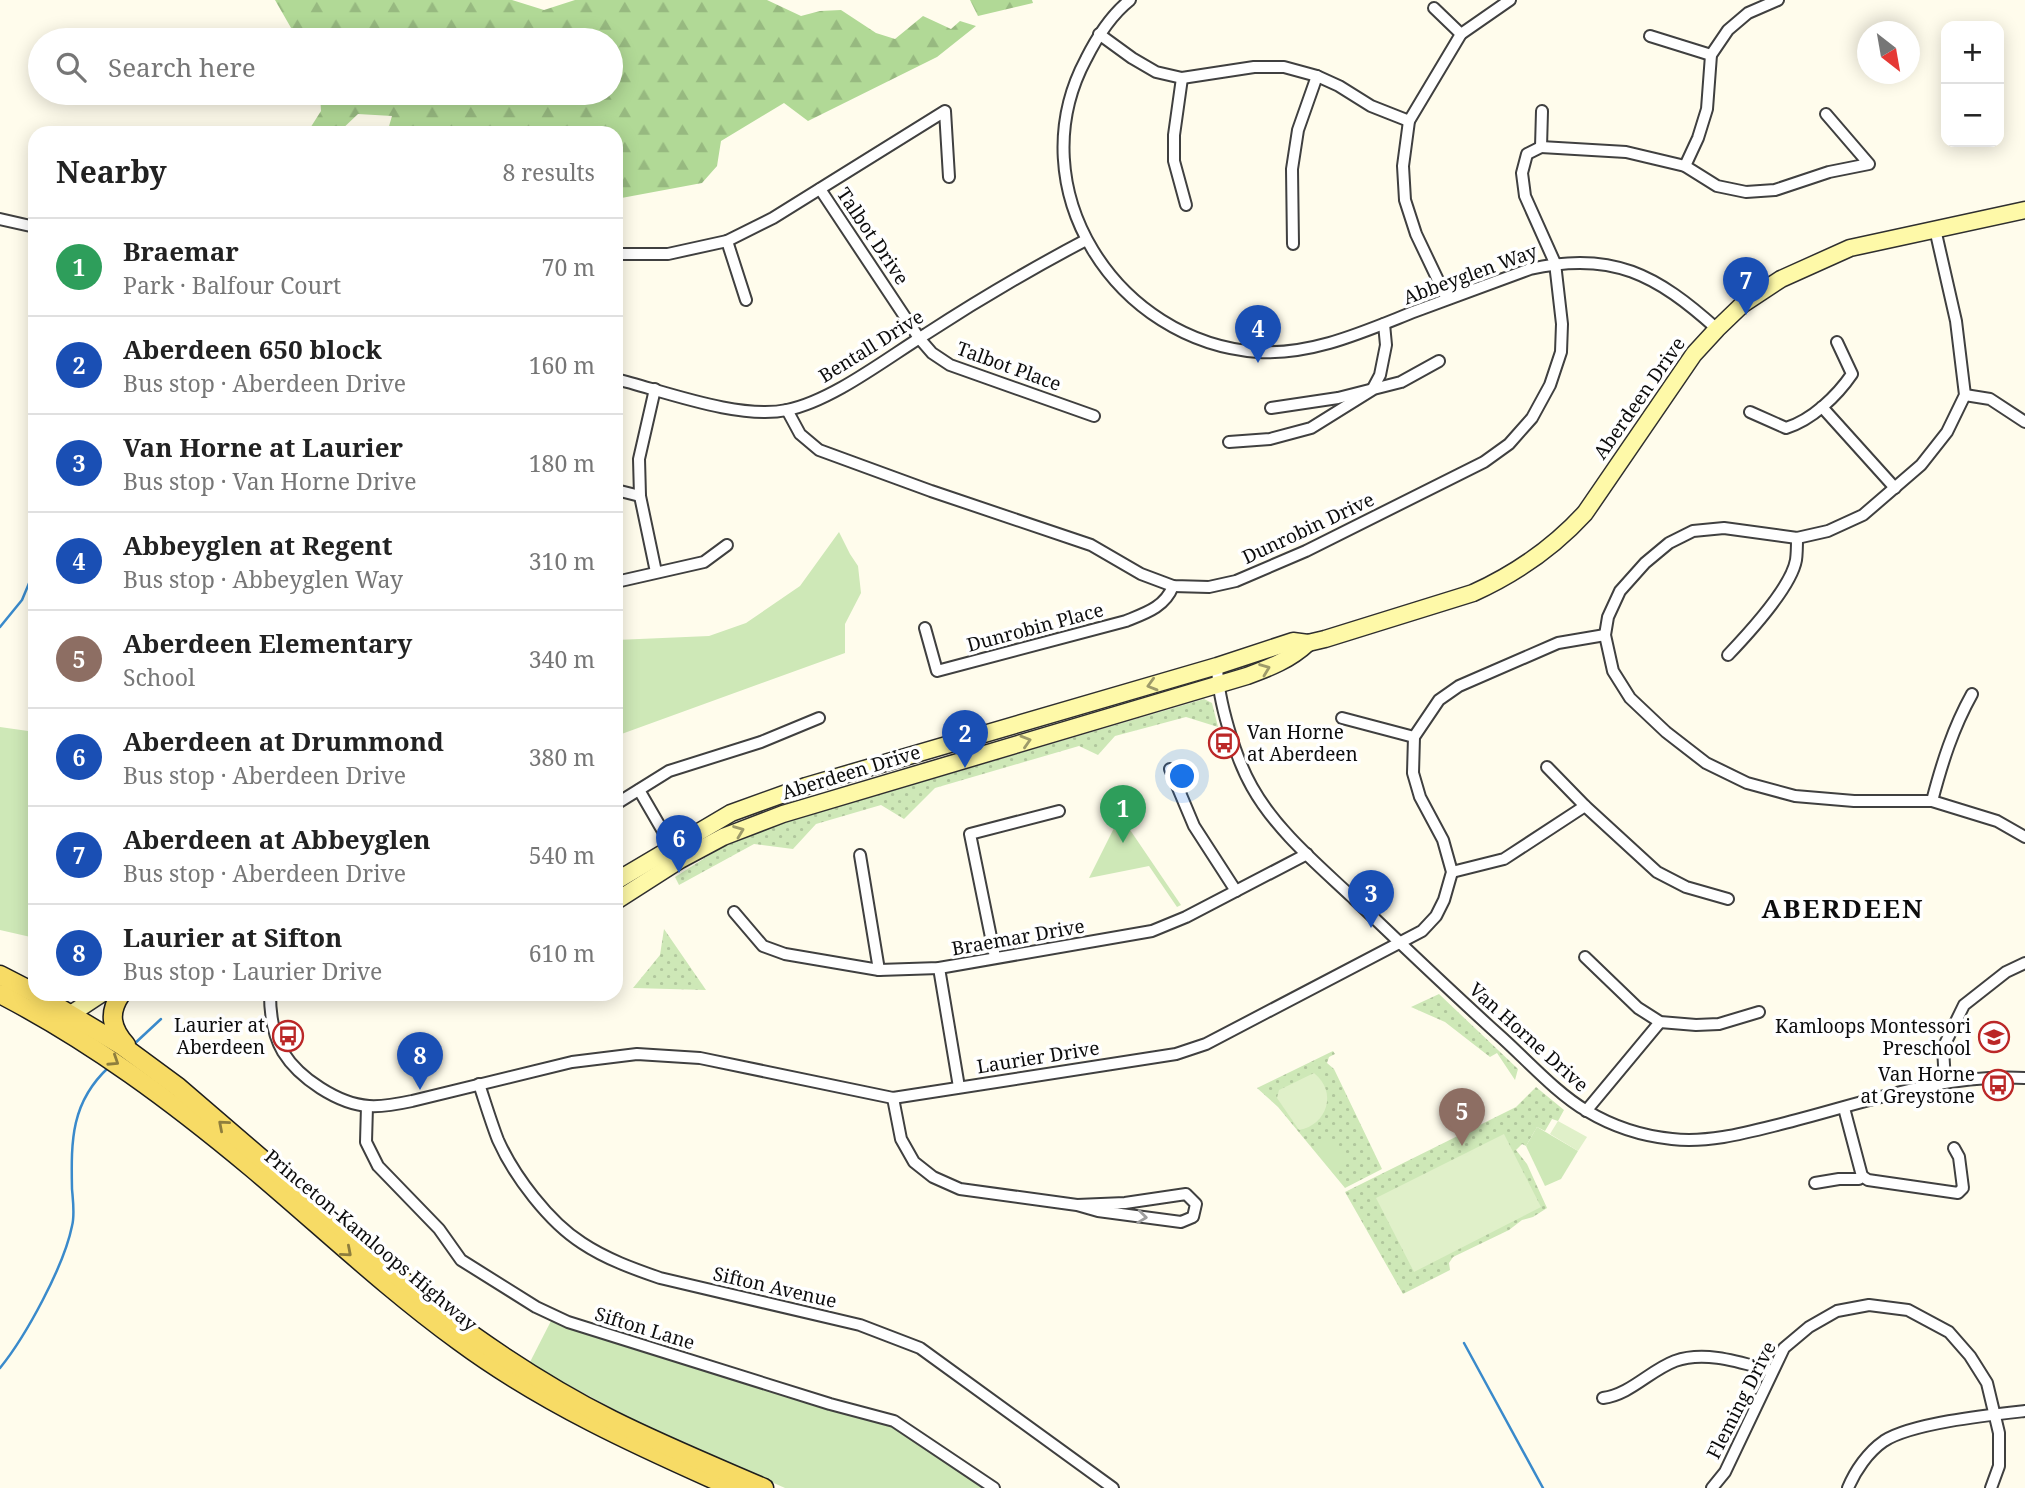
<!DOCTYPE html>
<meta charset="utf-8">
<style>
:root{--surface:#fff;--page:#f6f6f6;--text:#222;--muted:#767676;--line:#e0e0e0;--accent:#bb2727}
body{margin:0;font-family:"Noto Serif",serif;background:var(--page);color:var(--text)}
.controls{position:absolute;right:21px;top:21px;display:grid;overflow:hidden;border-radius:14px;box-shadow:0 4px 18px #0003}
.controls button{width:63px;height:63px;display:grid;place-items:center;padding:0;border:0;border-bottom:2px solid var(--line);background:var(--surface);color:var(--text);font:35px sans-serif}
.compass{position:absolute;left:1857px;top:21px;width:63px;height:63px;border-radius:50%;background:var(--surface);box-shadow:0 4px 18px #0003;rotate:149deg}
.you{position:absolute;left:1183px;top:777px;width:24px;height:24px;margin:-18px;border:5px solid #fff;border-radius:50%;background:#1a73e8;box-shadow:0 0 0 10px #1a73e833}
.badge{display:grid;place-items:center;width:46px;height:46px;border-radius:50%;background:var(--accent);color:#fff;font-size:23px;font-weight:700}
.pin{position:absolute;translate:-50% -58px;filter:drop-shadow(0 2px 4px #0008)}
.pin::after{content:'';position:absolute;top:37px;width:24px;height:21px;background:inherit;clip-path:polygon(0 0,100% 0,50% 100%)}
.list{margin:0;padding:0;list-style:none}
h2{display:flex;justify-content:space-between;align-items:center;height:91px;margin:0;padding:0 28px;font-size:30px}
h2 small{font-size:23px;font-weight:400;color:var(--muted)}
.list li{display:grid;grid-template-columns:46px 1fr auto;gap:21px;align-items:center;box-sizing:border-box;height:98px;padding:0 28px;border-top:2px solid var(--line)}
.list b{display:block;font-size:26px;white-space:nowrap}
.list p{margin:0;font-size:23px;white-space:nowrap;color:var(--muted)}
.list em{font-size:23px;font-style:normal;color:var(--muted)}
.icon{flex:none;width:38px;height:38px;fill:none;stroke:currentColor;stroke-width:2;stroke-linecap:round;stroke-linejoin:round}
.map{position:relative;flex:none;width:2025px;height:1488px;overflow:hidden}
.search{position:absolute;background:var(--surface);box-shadow:0 4px 18px #0003;left:28px;top:28px;width:595px;height:77px;display:flex;align-items:center;gap:18px;box-sizing:border-box;padding:0 24px;border-radius:38px;color:var(--muted);font-size:26px}
.panel{position:absolute;background:var(--surface);box-shadow:0 4px 18px #0003;left:28px;top:126px;width:595px;height:875px;border-radius:21px}
.map>svg:first-child{display:block}
.grass{fill:url(#grass-dots)}
.forest{fill:url(#forest-firs)}
.park{fill:#cee8b7}
.pitch{fill:#e0f0c9}
.lines{fill:none;stroke-linecap:round;stroke-linejoin:round}
.stream{stroke:#3a8acb;stroke-width:2.5}
.minor-casing{stroke:#404040;stroke-width:14}
.secondary-casing{stroke:#2f2f2f;stroke-width:19}
.primary-casing{stroke:#1e1e1e;stroke-width:21}
.minor{stroke:#fff;stroke-width:10}
.secondary{stroke:#fef9a8;stroke-width:16}
.primary{stroke:#f7db65;stroke-width:18}
.oneway{stroke:#9e9b6a}
.oneway2{stroke:#8e7e3d}
.oneway3{stroke:#9e9e9e}
.labels{text-anchor:middle;dominant-baseline:central;stroke-width:7;stroke-linejoin:round;paint-order:stroke}
.street-label{font-size:19px;fill:#0d0d0d;stroke:#fff}
.poi-label{font-size:19px;fill:#0d0d0d;stroke:#fff;text-anchor:end}
.district-label{font-size:26px;font-weight:bold;letter-spacing:2px;fill:#0d0d0d;stroke:#fff}
</style>
<div class="map">
<svg width="2025" height="1488" viewBox="0 0 2025 1488">
<defs>
<pattern id="grass-dots" width="8" height="8" patternUnits="userSpaceOnUse" patternTransform="scale(1.75)"><rect width="8" height="8" fill="#cee8b7"/><path d="M2 2h.1M6 6h.1" fill="none" stroke="#b0c69c" stroke-width="1.8" stroke-linecap="round"/></pattern>
<pattern id="forest-firs" width="22" height="20" patternUnits="userSpaceOnUse" patternTransform="scale(1.75)"><rect width="22" height="20" fill="#b1d996"/><path d="M5 1l3.5 6h-7zM16 11l3.5 6h-7z" fill="#97b980"/></pattern>
</defs>
<rect width="100%" height="100%" fill="#fffcec"/>
<!-- grass -->
<g class="grass">
<path d="M1204 699 1212 703 1218 727 1186 717 1115 736 1098 755 1079 746 935 788 904 819 881 805 816 824 793 849 754 844 679 885 675 877 719 849 766 828Z"/>
<path d="M664 929 706 990 633 988 660 955Z"/>
<path d="M1439 994 1518 1069 1515 1080 1497 1053 1490 1057 1445 1022 1411 1007Z"/>
<path d="M1333 1051 1335 1054 1329 1057 1327 1063 1334 1069 1382 1169 1345 1188 1278 1107 1257 1088Z"/>
<path d="M1536 1087 1564 1110 1558 1121 1552 1119 1545 1131 1537 1127 1526 1146 1522 1144 1516 1150 1527 1164 1547 1208 1533 1217 1522 1220 1509 1230 1453 1257 1449 1263 1450 1270 1403 1294 1345 1192 1516 1107Z"/>
</g>
<!-- forest -->
<g class="forest">
<path d="M275 0H512L544 10 575 0H767L801 16 820 11 841 10 876 33 895 39 923 16 951 29 960 21 976 26 937 57 808 121 784 103 721 141 717 166 702 183 616 199V133H387L392 116 358 114 338 133H307L321 111 320 93H611V40H298Z"/>
<path d="M970 0H1032L1033 3 978 16Z"/>
</g>
<!-- park -->
<g class="park">
<path d="M839 532 850 554 858 566 861 593 845 624V653L616 736V640L709 636 746 623 800 586Z"/>
<path d="M0 727 35 732V938L0 930Z"/>
<path d="M1116 793 1124 821 1181 905 1177 907 1149 866 1089 878 1119 818 1113 794Z"/>
<path d="M1537 1127 1578 1151 1561 1179 1545 1186 1526 1146Z"/>
<path d="M1327 1137 1348 1163 1334 1174 1314 1147Z"/>
<path d="M552 1319 896 1427 986 1488H785L649 1428 529 1364Z"/>
</g>
<!-- pitch -->
<g class="pitch">
<path d="M1314 1073C1338 1092 1327 1125 1299 1130L1277 1098 1279 1090Z"/>
<path d="M1558 1121 1587 1137 1578 1151 1550 1134Z"/>
<path d="M1504 1134 1541 1207 1414 1272 1376 1198Z"/>
</g>
<g class="lines">
<!-- stream -->
<g class="stream">
<path d="M0 627 22 600 35 569"/>
<path d="M132 1046 161 1019"/>
<path d="M1464 1343 1543 1488"/>
<path d="M0 1368C26 1336 64 1266 72 1226 75 1215 73 1201 72 1189 71 1140 71 1102 109 1067"/>
</g>
<!-- minor casing -->
<g class="minor-casing">
<g id="minor">
<path d="M1130 0C1111 15 1097 37 1086 59 1017 188 1116 342 1258 352 1314 355 1365 331 1416 311 1454 297 1492 283 1530 269 1612 250 1657 275 1717 329"/>
<path d="M1434 8 1461 34"/>
<path d="M1099 34 1132 58 1156 72 1182 78 1254 67H1284L1317 76 1339 86 1371 106 1409 121"/>
<path d="M1650 36 1711 55"/>
<path d="M1182 78 1174 135V161L1186 205"/>
<path d="M1541 147 1626 152 1685 166 1717 186 1746 192 1775 190 1829 172 1869 164 1826 114"/>
<path d="M1541 147 1542 111"/>
<path d="M1685 166 1698 138 1707 109 1711 55 1728 30 1748 13 1778 0"/>
<path d="M820 189 919 338 932 353 950 365 1094 416"/>
<path d="M0 219 35 227"/>
<path d="M1935 229 1956 321 1965 395 1947 432 1921 465 1863 515 1828 531 1797 538 1724 528 1693 531 1669 543 1645 563 1620 591 1608 617 1605 635 1613 671 1630 698 1666 732 1706 763 1747 783 1795 796 1854 801H1932L1997 821 2025 837"/>
<path d="M727 241 746 300"/>
<path d="M1293 244 1292 169 1298 130 1317 76"/>
<path d="M616 254H668L727 241 773 218 945 111 949 177"/>
<path d="M1447 299 1416 234 1405 200 1403 166 1409 121 1461 34 1510 0"/>
<path d="M616 379C664 391 739 420 787 410 832 401 887 358 926 334 978 300 1031 269 1086 240"/>
<path d="M655 389 639 459 640 496 656 572"/>
<path d="M1965 395 1990 399 2025 422"/>
<path d="M1822 407 1895 488"/>
<path d="M1271 408 1338 398 1401 382 1439 361"/>
<path d="M787 410 800 434 819 450 931 491 1091 545 1141 574 1173 586 1209 587 1236 581 1306 551 1484 462 1509 444 1532 418 1550 385 1561 352 1562 324 1555 263 1525 196 1522 173 1527 154 1541 147"/>
<path d="M1750 412 1786 428C1812 420 1837 396 1852 374L1837 342"/>
<path d="M1229 442 1270 439 1311 428 1372 390 1380 375 1386 345 1384 324"/>
<path d="M616 490 640 496"/>
<path d="M616 582 704 562 727 545"/>
<path d="M925 628 937 671 1126 621C1146 613 1165 607 1173 586"/>
<path d="M1728 655C1748 634 1791 588 1796 560 1797 553 1797 545 1797 538"/>
<path d="M1217 666C1218 701 1235 757 1252 787 1276 830 1317 864 1352 897 1400 943 1449 990 1499 1035 1525 1058 1557 1094 1587 1111 1612 1126 1643 1136 1672 1139 1709 1143 1745 1133 1781 1124 1861 1104 1942 1073 2025 1078"/>
<path d="M1342 718 1414 737"/>
<path d="M1547 767 1585 806 1657 872 1686 887 1728 899"/>
<path d="M1170 769 1194 826 1236 891"/>
<path d="M639 790 675 852"/>
<path d="M1932 801C1942 763 1953 728 1972 694"/>
<path d="M616 804 669 771 761 742 819 718"/>
<path d="M860 855 879 970"/>
<path d="M1452 872 1504 859 1585 806"/>
<path d="M734 912 763 946 785 954 879 970 939 968 1152 931 1186 917 1307 854"/>
<path d="M995 957 970 834 1059 811"/>
<path d="M1585 957 1638 1008 1660 1022 1696 1025 1719 1024 1759 1012"/>
<path d="M939 968 959 1087"/>
<path d="M270 994C270 1013 273 1035 283 1052 299 1078 338 1104 369 1106 383 1107 398 1104 412 1101L572 1062 637 1054 700 1058 893 1098 1176 1054 1206 1044 1422 931 1436 916 1444 900 1452 872 1443 840 1420 797 1413 773 1414 737 1439 700 1459 686 1558 643 1605 635"/>
<path d="M1945 1082 1943 1048 1964 1005 2006 972 2025 963"/>
<path d="M479 1084C485 1102 491 1122 498 1140 514 1176 549 1222 582 1243 606 1259 634 1269 660 1278L860 1325 920 1348 1113 1488"/>
<path d="M893 1098 901 1139 914 1162 933 1177 960 1189 1077 1205 1125 1203 1186 1194 1196 1204 1193 1217 1181 1222 1098 1211 1077 1205"/>
<path d="M367 1106 366 1142 378 1166 439 1229 461 1260 536 1307 568 1322 830 1404 894 1421 994 1488"/>
<path d="M1844 1108 1862 1176"/>
<path d="M1586 1111 1660 1022"/>
<path d="M1815 1183 1839 1179H1859L1862 1176 1868 1180 1958 1193 1963 1188 1959 1157 1954 1148"/>
<path d="M1603 1398C1631 1394 1649 1371 1675 1361 1706 1350 1742 1363 1772 1371"/>
<path d="M1712 1488 1725 1472 1784 1348 1809 1327 1837 1311 1869 1305 1908 1310 1949 1332 1970 1356 1987 1383 1999 1433V1466L1991 1488"/>
<path d="M1848 1488C1855 1471 1868 1452 1884 1441 1912 1423 1989 1415 2025 1411"/>
</g>
</g>
<!-- secondary casing -->
<g class="secondary-casing">
<g id="secondary">
<path d="M616 881 731 813 806 786 1217 666 1293 641 1308 643 1325 639 1473 593C1517 573 1553 548 1585 513L1694 354 1717 329 1743 304 1781 279 1850 248 2025 210"/>
<path d="M616 901 680 860 723 837 783 814 1247 676C1269 668 1290 660 1308 643"/>
<path d="M62 1020 101 994"/>
</g>
</g>
<!-- primary casing -->
<g class="primary-casing">
<g id="primary">
<path d="M0 975 35 993"/>
<path d="M0 994C91 1041 173 1102 252 1168 321 1226 386 1288 459 1341 543 1403 638 1446 733 1488"/>
<path d="M36 994 121 1045 178 1087 435 1308C491 1350 550 1389 612 1420 662 1445 713 1466 764 1488"/>
<path d="M121 994C108 1013 111 1028 126 1045"/>
</g>
</g>
<!-- minor -->
<use href="#minor" class="minor"/>
<!-- secondary -->
<use href="#secondary" class="secondary"/>
<!-- primary -->
<use href="#primary" class="primary"/>
</g>
<!-- one-way arrows -->
<defs><path id="oneway-chevron" d="M-2-3.5L2.5 0L-2 3.5" fill="none" stroke-width="1.6" stroke-linecap="round" stroke-linejoin="round" transform="scale(1.75)"/></defs>
<g class="oneway">
<use href="#oneway-chevron" transform="translate(1265 669) rotate(-21)"/>
<use href="#oneway-chevron" transform="translate(1152 685) rotate(164)"/>
<use href="#oneway-chevron" transform="translate(1026 741) rotate(-17)"/>
<use href="#oneway-chevron" transform="translate(739 831) rotate(-21)"/>
</g>
<g class="oneway2">
<use href="#oneway-chevron" transform="translate(114 1061) rotate(33)"/>
<use href="#oneway-chevron" transform="translate(223 1125) rotate(-139)"/>
<use href="#oneway-chevron" transform="translate(347 1252) rotate(41)"/>
</g>
<use class="oneway3" href="#oneway-chevron" transform="translate(1142 1217) rotate(7)"/>
<!-- icons -->
<defs>
<g id="bus-ring" transform="scale(1.575)"><circle r="9.5" fill="#fff" stroke="#bb2727" stroke-width="1.5"/><path d="M-5-6H5V4H4V6H2V4H-2V6H-4V4H-5ZM-3.5-4V0h7V-4ZM-3.5 1.2v1.5H-2V1.2ZM2 1.2v1.5H3.5V1.2Z" fill="#bb2727"/></g>
<g id="school-ring" transform="scale(1.575)"><circle r="9.5" fill="#fff" stroke="#bb2727" stroke-width="1.5"/><path d="M0-5L7-2L0 1L-7-2ZM-4 1L0 2.5L4 1V4Q0 6-4 4Z" fill="#bb2727"/></g>
</defs>
<g fill-rule="evenodd">
<use href="#bus-ring" x="1224" y="743"/>
<use href="#bus-ring" x="288" y="1036"/>
<use href="#school-ring" x="1994" y="1037"/>
<use href="#bus-ring" x="1998" y="1085"/>
</g>
<g class="labels">
<!-- street labels -->
<g class="street-label">
<text transform="translate(873 236) rotate(56)">Talbot Drive</text>
<text transform="translate(1470 274) rotate(-20)">Abbeyglen Way</text>
<text transform="translate(871 346) rotate(-32)">Bentall Drive</text>
<text transform="translate(1009 366) rotate(20)">Talbot Place</text>
<text transform="translate(1639 398) rotate(-55)">Aberdeen Drive</text>
<text transform="translate(1308 528) rotate(-25)">Dunrobin Drive</text>
<text transform="translate(1035 627) rotate(-15)">Dunrobin Place</text>
<text transform="translate(851 772) rotate(-17)">Aberdeen Drive</text>
<text transform="translate(1018 937) rotate(-10)">Braemar Drive</text>
<text transform="translate(1529 1037) rotate(42)">Van Horne Drive</text>
<text transform="translate(1038 1057) rotate(-9)">Laurier Drive</text>
<text transform="translate(371 1240) rotate(40)">Princeton-Kamloops Highway</text>
<text transform="translate(775 1287) rotate(13)">Sifton Avenue</text>
<text transform="translate(645 1328) rotate(17)">Sifton Lane</text>
<text transform="translate(1741 1400) rotate(-63)">Fleming Drive</text>
</g>
<!-- poi labels -->
<g class="poi-label">
<text x="1247" y="732" text-anchor="start">Van Horne<tspan x="1247" dy="22">at Aberdeen</tspan></text>
<text x="265" y="1025">Laurier at<tspan x="265" dy="22">Aberdeen</tspan></text>
<text x="1971" y="1026">Kamloops Montessori<tspan x="1971" dy="22">Preschool</tspan></text>
<text x="1975" y="1074">Van Horne<tspan x="1975" dy="22">at Greystone</tspan></text>
</g>
<!-- district labels -->
<g class="district-label">
<text x="1843" y="908">ABERDEEN</text>
</g>
</g>
</svg>
<div class="controls">
<button>+</button>
<button>−</button>
</div>
<svg class="compass" viewBox="-18 -18 36 36"><path d="M0-13l5 13h-10z" fill="#e53935"/><path d="M0 13l5-13h-10z" fill="#767676"/></svg>
<div class="you"></div>
<div class="pin badge" style="left:1123px;top:843px;background:#2e9e5b">1</div>
<div class="pin badge" style="left:965px;top:768px;background:#1a4fb4">2</div>
<div class="pin badge" style="left:1371px;top:928px;background:#1a4fb4">3</div>
<div class="pin badge" style="left:1258px;top:363px;background:#1a4fb4">4</div>
<div class="pin badge" style="left:1462px;top:1146px;background:#8d6e63">5</div>
<div class="pin badge" style="left:679px;top:873px;background:#1a4fb4">6</div>
<div class="pin badge" style="left:1746px;top:315px;background:#1a4fb4">7</div>
<div class="pin badge" style="left:420px;top:1090px;background:#1a4fb4">8</div>
<div class="search"><svg class="icon" aria-label="search" viewBox="0 0 24 24"><circle cx="10" cy="10" r="6"/><path d="M15 15l6 6"/></svg>Search here</div>
<section class="panel">
<h2>Nearby<small>8 results</small></h2>
<ul class="list">
<li><span class="badge" style="background:#2e9e5b">1</span><div><b>Braemar</b><p>Park · Balfour Court</p></div><em>70 m</em></li>
<li><span class="badge" style="background:#1a4fb4">2</span><div><b>Aberdeen 650 block</b><p>Bus stop · Aberdeen Drive</p></div><em>160 m</em></li>
<li><span class="badge" style="background:#1a4fb4">3</span><div><b>Van Horne at Laurier</b><p>Bus stop · Van Horne Drive</p></div><em>180 m</em></li>
<li><span class="badge" style="background:#1a4fb4">4</span><div><b>Abbeyglen at Regent</b><p>Bus stop · Abbeyglen Way</p></div><em>310 m</em></li>
<li><span class="badge" style="background:#8d6e63">5</span><div><b>Aberdeen Elementary</b><p>School</p></div><em>340 m</em></li>
<li><span class="badge" style="background:#1a4fb4">6</span><div><b>Aberdeen at Drummond</b><p>Bus stop · Aberdeen Drive</p></div><em>380 m</em></li>
<li><span class="badge" style="background:#1a4fb4">7</span><div><b>Aberdeen at Abbeyglen</b><p>Bus stop · Aberdeen Drive</p></div><em>540 m</em></li>
<li><span class="badge" style="background:#1a4fb4">8</span><div><b>Laurier at Sifton</b><p>Bus stop · Laurier Drive</p></div><em>610 m</em></li>
</ul>
</section>
</div>
